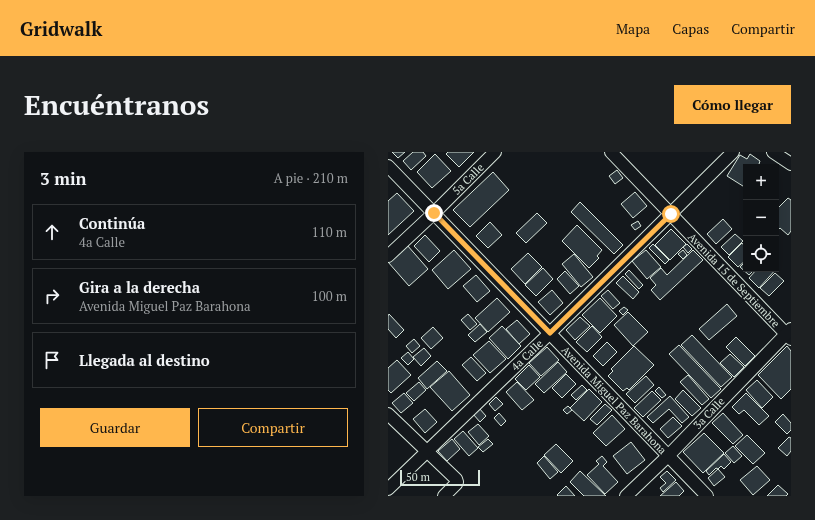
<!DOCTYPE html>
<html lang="es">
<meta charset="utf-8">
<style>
:root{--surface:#0f1215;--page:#1d2022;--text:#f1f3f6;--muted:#9b9ea0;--line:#2f3234;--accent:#ffb74d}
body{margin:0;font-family:"PT Serif",serif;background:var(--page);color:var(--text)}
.controls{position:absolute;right:12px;top:12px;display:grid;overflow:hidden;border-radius:0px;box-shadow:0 4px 16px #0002}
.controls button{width:36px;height:36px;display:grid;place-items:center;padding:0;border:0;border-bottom:1px solid var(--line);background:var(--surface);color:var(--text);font:20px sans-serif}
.scale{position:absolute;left:12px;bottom:10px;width:80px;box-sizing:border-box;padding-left:4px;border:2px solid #d8e6dc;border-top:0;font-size:11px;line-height:14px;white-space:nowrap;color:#d8e6dc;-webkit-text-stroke:3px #14181c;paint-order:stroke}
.stop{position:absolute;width:12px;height:12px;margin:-9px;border:3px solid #ffb74d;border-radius:50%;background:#fff}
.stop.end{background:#ffb74d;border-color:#fff;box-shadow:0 1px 4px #0008}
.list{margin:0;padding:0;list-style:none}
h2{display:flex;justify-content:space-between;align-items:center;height:52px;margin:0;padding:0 16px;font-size:17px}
h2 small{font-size:13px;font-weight:400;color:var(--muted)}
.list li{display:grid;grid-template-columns:26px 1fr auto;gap:12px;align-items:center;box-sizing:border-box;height:56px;margin:0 8px 8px;padding:0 8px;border:1px solid var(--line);border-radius:0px}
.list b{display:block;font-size:15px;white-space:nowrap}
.list p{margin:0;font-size:13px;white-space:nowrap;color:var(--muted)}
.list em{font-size:13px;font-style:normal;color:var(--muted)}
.actions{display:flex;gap:8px;padding:12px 16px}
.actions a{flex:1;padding:9px 0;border:1px solid var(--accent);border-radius:0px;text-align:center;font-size:14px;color:var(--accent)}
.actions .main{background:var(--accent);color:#111}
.icon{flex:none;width:22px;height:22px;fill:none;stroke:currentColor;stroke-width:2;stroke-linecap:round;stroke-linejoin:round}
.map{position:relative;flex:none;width:403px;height:344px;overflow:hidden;border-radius:0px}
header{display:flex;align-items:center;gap:24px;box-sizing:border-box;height:56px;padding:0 20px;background:var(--accent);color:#111}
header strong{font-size:19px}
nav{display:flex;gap:22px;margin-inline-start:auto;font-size:14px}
.intro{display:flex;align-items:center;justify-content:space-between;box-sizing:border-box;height:96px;padding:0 24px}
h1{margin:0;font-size:28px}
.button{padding:10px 18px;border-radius:0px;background:var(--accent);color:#111;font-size:14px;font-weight:700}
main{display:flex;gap:24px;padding:0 24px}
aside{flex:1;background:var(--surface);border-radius:0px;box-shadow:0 4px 16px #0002}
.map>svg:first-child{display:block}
.building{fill:#2c363c;stroke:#d8e6dc}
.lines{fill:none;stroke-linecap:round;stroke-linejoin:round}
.minor-casing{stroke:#d8e6dc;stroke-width:14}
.minor{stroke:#14181c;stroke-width:12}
.route{stroke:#ffb74d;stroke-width:5}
.labels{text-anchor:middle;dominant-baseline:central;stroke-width:3;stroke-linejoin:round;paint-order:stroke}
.street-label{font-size:11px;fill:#d8e6dc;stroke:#14181c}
</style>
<header>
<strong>Gridwalk</strong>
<nav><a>Mapa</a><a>Capas</a><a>Compartir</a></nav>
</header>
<div class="intro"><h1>Encuéntranos</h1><a class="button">Cómo llegar</a></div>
<main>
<aside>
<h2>3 min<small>A pie · 210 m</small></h2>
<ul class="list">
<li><svg class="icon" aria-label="ahead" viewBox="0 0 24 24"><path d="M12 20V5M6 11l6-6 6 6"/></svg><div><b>Continúa</b><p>4a Calle</p></div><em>110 m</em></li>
<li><svg class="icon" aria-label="right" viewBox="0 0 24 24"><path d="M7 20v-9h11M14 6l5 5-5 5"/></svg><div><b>Gira a la derecha</b><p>Avenida Miguel Paz Barahona</p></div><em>100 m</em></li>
<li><svg class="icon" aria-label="arrive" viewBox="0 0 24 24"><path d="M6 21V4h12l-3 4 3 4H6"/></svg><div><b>Llegada al destino</b></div></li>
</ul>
<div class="actions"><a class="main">Guardar</a><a>Compartir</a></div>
</aside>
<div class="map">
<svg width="403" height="344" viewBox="0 0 403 344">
<rect width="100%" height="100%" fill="#14181c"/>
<!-- building -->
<g class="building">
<path d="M4 0H17L10 6Z"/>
<path d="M25 0H35L38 4 23 18 15 9Z"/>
<path d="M60 0H86L71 15 58 2Z"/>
<path d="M47 2 63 19 44 36 29 20Z"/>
<path d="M362 2 372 9 371 12 374 14 358 15V36L339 24 352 3 359 7Z"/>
<path d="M229 18 235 26 227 32 221 24Z"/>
<path d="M105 20 121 38 82 75 65 58Z"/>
<path d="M247 40 259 54 245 66 233 52Z"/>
<path d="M9 41 26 59 0 83V49Z"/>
<path d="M400 46 403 48V79L400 83 392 76 388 80V58Z"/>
<path d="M192 50 235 93 226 102 183 60Z"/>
<path d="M149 61 159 71 138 91 128 81Z"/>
<path d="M335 67 344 77 328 92 319 82Z"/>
<path d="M250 69 253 74 247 78 243 73Z"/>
<path d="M102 70 114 83 100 96 88 84Z"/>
<path d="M189 73 214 98 209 104 211 106 201 116 174 89Z"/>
<path d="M283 77 298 92 282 108 267 93Z"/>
<path d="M347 82 355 89 341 103 333 95Z"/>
<path d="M37 83 52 99 41 110 26 94Z"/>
<path d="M354 91 358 96V108L350 115 340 105Z"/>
<path d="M265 92 281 108 277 112 261 96Z"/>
<path d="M299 92 304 97 300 101 295 95Z"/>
<path d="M19 93 40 117 21 134 0 110Z"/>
<path d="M66 98 83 117 60 137 44 118Z"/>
<path d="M258 98 273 115 259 127 244 109Z"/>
<path d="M295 98 299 103 295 107 290 102Z"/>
<path d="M305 98 315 108 272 148 263 138 268 133 262 126 273 116 279 123Z"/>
<path d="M140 101 154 115 137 132 123 117Z"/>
<path d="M186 102 205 125 193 135 174 112Z"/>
<path d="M358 109V117H367L361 123 352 115Z"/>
<path d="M388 113 390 115 371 136 361 126 369 117H388Z"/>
<path d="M155 116 165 127 148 144 137 133Z"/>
<path d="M241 118 255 133 251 137 237 122Z"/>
<path d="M177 119 191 134 182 142 169 127Z"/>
<path d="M387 121 396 129 381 144 372 136Z"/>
<path d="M88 123 102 139 89 150 75 134Z"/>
<path d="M235 124 251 140 245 147 228 131Z"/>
<path d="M164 138 175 151 162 163 150 150Z"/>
<path d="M220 138 232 151 225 157 213 144Z"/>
<path d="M109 146 122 160 100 180 87 166Z"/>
<path d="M212 146 229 164 212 181 194 163Z"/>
<path d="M339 152 349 164 321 188 311 177Z"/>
<path d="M236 155 240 158 235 163 231 159Z"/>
<path d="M240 160 260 180 245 194 226 173Z"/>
<path d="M1 162 16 178 8 186 0 177V164Z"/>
<path d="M80 162 89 172 82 178 73 168Z"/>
<path d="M192 165 202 174 187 188 178 178Z"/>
<path d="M129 168 142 182 131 192 118 177Z"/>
<path d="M92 172 99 180 87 190 80 183Z"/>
<path d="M114 174 133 194 120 207 101 186Z"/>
<path d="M204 174 214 185 199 200 188 190Z"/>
<path d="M45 175 55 186 43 197 33 186Z"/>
<path d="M304 183 344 225 333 235 293 193Z"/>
<path d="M348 185 367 204 357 214 338 195Z"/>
<path d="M26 187 32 194 24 201 18 194Z"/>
<path d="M101 189 118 207 102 221 85 203Z"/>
<path d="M219 190 229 200 215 214 205 204Z"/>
<path d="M291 193 333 237 323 246 281 202Z"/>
<path d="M246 194 266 213 241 238 239 236 235 239 220 224 225 219 223 217Z"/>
<path d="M399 194 403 199V237L393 247 370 223Z"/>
<path d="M159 195 171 208 153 224 141 211Z"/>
<path d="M36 196 43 204 33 214 25 205Z"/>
<path d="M20 200 26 207 20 213 13 206Z"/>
<path d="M342 202 356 215 346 225 332 211Z"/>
<path d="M83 205 98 221 89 229 74 213Z"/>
<path d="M9 208 23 223 3 241 0 238V216Z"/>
<path d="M49 209 59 219 39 237 30 226Z"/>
<path d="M170 210 179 220 156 241 147 232Z"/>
<path d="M141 213 152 225 138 238 127 227Z"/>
<path d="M61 219 82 243 64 259 42 235Z"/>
<path d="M178 222 188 232 174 246 164 236Z"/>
<path d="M300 223 321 247 314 253 292 230Z"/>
<path d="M258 224 266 233 247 251 238 242Z"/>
<path d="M369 228 385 245 374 256 358 238Z"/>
<path d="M31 230 38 238 26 249 18 241Z"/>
<path d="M129 230 146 248 134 258 118 240Z"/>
<path d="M194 233 199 238 188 248 183 243Z"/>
<path d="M271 235 278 243 274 246 267 239Z"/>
<path d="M201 237 214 250 196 269 182 256Z"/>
<path d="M295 238 313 256 304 264 287 247Z"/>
<path d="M264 239 273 248 255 265 246 256Z"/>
<path d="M16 241 25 251 13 261 4 251Z"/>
<path d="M358 241 381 264 371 273 356 258 351 262 344 255Z"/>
<path d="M282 244 301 265 294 271 281 257 265 271 259 265Z"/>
<path d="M108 245 115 252 107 259 101 252Z"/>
<path d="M217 252 224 258 209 273 202 267Z"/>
<path d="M180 254 184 258 179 262 175 258Z"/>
<path d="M91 256 98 264 92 270 85 262Z"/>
<path d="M37 257 49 270 37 281 25 267Z"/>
<path d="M111 261 118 269 113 274 106 266Z"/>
<path d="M335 261 355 283 345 292 324 271Z"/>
<path d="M395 262 403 271V278L399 282 387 270Z"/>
<path d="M224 263 237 277 218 294 205 281Z"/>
<path d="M285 265 294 274 280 286 272 277Z"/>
<path d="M90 272 101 284 91 293 80 280Z"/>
<path d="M75 279 90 296 81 304 66 287Z"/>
<path d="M316 281 336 301 315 321 295 300Z"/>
<path d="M359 283 377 301 365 312 347 294Z"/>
<path d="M401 285 403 286V299L399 304 390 296Z"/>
<path d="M64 287 72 297 59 309 50 299Z"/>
<path d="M100 287 105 292 95 300 90 295Z"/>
<path d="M243 290 257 308 239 322 225 304Z"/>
<path d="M168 292 185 309 173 321 156 303Z"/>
<path d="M345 294 354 304 346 311 337 301Z"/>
<path d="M336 302 343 310 336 317 333 314 330 317 328 316 321 323 318 319Z"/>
<path d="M156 304 170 320 162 327 149 311Z"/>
<path d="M214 304 219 310 215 314 230 330 217 342 199 323 211 312 208 309Z"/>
<path d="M369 314 382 328 365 343 352 328Z"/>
<path d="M330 317 337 325 326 334 320 326Z"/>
<path d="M192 319 218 344H196L182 330Z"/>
<path d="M279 319 288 328 275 340 272 336 278 331 272 325Z"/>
<path d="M288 330 296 339 291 344H272Z"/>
<path d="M390 333 400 342 398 344H379Z"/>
<path d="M178 334 187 344H170L169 343Z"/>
</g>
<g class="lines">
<!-- minor casing -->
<g class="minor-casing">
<g id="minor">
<path d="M223 0 403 187"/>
<path d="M385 0 403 12"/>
<path d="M0 14 319 344"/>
<path d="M0 104 46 61 107 0"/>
<path d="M0 262 68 327 69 330 68 332 56 344"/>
<path d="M0 337 162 181 345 0"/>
<path d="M238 344 280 304 403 177"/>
</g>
</g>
<!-- minor -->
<use href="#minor" class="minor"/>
</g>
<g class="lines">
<!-- route -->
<path class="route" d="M46 61 162 181 283 62"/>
</g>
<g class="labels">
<!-- street labels -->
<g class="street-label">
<text transform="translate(80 27) rotate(-45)">5a Calle</text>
<text transform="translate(346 128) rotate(46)">Avenida 15 de Septiembre</text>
<text transform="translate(139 203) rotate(-44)">4a Calle</text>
<text transform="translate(226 248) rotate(46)">Avenida Miguel Paz Barahona</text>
<text transform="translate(321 261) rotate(-46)">3a Calle</text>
</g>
</g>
</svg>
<div class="controls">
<button>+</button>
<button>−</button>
<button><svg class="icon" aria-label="locate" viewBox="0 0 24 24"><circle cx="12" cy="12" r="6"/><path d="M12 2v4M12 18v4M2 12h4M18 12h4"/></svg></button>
</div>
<div class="scale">50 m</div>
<div class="stop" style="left:283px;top:62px"></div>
<div class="stop end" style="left:46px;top:61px"></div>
</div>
</main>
